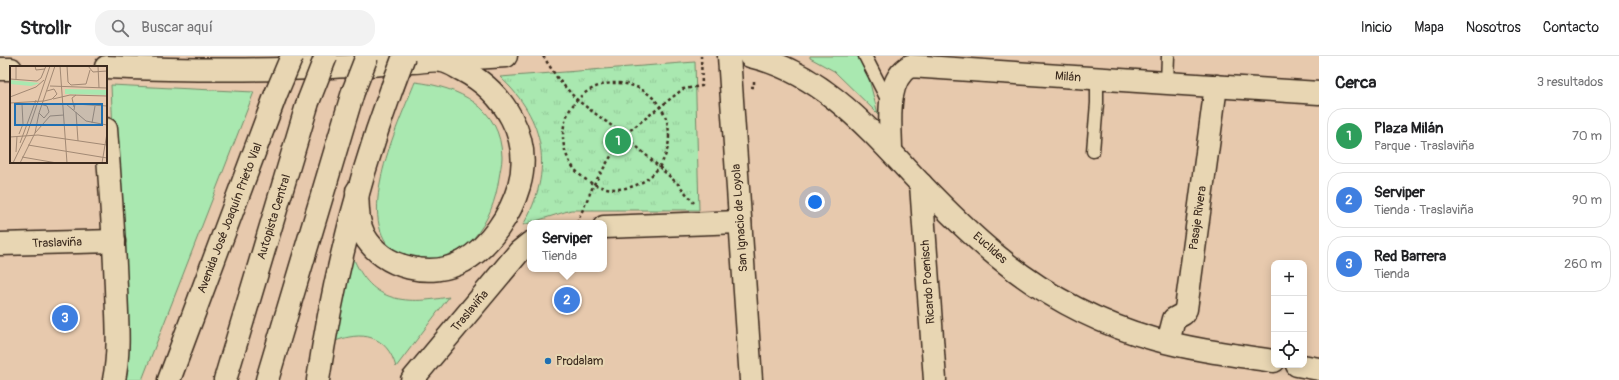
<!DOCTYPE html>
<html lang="es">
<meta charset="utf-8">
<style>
:root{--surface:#fff;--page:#f2f2f2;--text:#202124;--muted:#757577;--line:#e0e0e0;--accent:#0b8043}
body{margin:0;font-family:Pangolin,sans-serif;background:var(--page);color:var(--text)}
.controls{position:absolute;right:12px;bottom:12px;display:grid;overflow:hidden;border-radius:8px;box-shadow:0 2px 10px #0003}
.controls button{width:36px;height:36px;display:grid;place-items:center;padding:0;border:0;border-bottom:1px solid var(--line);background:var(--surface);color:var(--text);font:20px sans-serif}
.you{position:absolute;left:815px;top:146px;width:14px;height:14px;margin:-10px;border:3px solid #fff;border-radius:50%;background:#1a73e8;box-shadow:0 0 0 6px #1a73e833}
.badge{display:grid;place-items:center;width:26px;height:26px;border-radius:50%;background:var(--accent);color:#fff;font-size:13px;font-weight:700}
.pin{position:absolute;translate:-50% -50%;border:2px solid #fff;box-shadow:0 1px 4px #0006}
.popup{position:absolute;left:527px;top:164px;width:80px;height:52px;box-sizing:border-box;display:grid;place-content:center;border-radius:8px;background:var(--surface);filter:drop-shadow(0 1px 3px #0005);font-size:13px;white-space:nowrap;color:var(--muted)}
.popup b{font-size:15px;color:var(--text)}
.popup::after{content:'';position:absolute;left:50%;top:100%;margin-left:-8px;border:8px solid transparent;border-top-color:var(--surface)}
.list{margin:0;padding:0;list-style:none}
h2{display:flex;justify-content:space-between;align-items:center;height:52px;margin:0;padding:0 16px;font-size:17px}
h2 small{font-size:13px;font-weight:400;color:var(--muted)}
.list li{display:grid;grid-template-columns:26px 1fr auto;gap:12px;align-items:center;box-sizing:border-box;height:56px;margin:0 8px 8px;padding:0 8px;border:1px solid var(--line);border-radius:16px}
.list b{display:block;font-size:15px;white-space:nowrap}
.list p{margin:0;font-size:13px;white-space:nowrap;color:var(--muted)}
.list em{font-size:13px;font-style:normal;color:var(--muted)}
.icon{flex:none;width:22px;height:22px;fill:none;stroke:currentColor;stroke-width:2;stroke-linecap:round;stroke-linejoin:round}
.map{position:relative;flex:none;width:1319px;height:324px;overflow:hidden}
header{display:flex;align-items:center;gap:24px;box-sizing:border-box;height:56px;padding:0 20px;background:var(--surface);border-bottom:1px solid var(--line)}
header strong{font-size:19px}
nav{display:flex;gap:22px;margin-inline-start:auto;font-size:14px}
.search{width:280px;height:36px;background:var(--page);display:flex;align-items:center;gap:10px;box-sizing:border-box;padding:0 14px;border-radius:16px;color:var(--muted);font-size:15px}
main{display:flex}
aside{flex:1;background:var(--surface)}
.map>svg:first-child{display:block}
.grass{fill:#a9e8b0;stroke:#728967}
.park{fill:url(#park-tufts);stroke:#728967}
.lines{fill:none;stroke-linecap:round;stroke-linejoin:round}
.lane-casing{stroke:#3b2a1e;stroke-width:15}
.street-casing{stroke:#3b2a1e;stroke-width:25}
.secondary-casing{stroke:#3b2a1e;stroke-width:25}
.primary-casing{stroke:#3b2a1e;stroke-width:25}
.highway-casing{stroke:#3b2a1e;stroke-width:25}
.path{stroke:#3b2a1e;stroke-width:2.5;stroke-dasharray:3 3;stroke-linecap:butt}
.lane{stroke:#e8d6b3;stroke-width:12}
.street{stroke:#e8d6b3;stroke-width:22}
.secondary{stroke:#e8d6b3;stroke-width:22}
.primary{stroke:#e8d6b3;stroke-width:22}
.highway{stroke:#e8d6b3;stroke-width:22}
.primary-bridge-casing{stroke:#3b2a1e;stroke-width:25;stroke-linecap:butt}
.highway-bridge-casing{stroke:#3b2a1e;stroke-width:25;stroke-linecap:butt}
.primary-bridge{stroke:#e8d6b3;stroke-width:22}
.highway-bridge{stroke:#e8d6b3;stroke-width:22}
.poi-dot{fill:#1f6fb2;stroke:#e8d6b3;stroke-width:1.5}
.labels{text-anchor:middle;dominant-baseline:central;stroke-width:4;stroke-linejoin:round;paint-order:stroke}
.street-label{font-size:12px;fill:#3b2a1e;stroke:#e8d6b3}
.poi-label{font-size:12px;fill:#3b2a1e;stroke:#e8d6b3;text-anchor:start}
.inset-road{fill:none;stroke:#a28974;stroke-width:1}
.view{fill:#1f6fb2;fill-opacity:0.15;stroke:#1f6fb2;stroke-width:2}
.inset-edge{fill:none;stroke:#3b2a1e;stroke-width:2}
</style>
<header>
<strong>Strollr</strong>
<div class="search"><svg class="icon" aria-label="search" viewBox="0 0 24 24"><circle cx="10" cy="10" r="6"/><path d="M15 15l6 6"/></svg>Buscar aquí</div>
<nav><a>Inicio</a><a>Mapa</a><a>Nosotros</a><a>Contacto</a></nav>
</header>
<main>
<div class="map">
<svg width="1319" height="324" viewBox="0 0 1319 324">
<defs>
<pattern id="park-tufts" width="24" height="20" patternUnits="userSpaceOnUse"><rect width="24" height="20" fill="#a9e8b0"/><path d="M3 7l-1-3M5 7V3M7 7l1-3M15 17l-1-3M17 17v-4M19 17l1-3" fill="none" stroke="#92c797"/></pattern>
</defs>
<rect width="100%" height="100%" fill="#e7c9ad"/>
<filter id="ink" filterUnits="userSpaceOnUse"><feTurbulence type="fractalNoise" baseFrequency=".025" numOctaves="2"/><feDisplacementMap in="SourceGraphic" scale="8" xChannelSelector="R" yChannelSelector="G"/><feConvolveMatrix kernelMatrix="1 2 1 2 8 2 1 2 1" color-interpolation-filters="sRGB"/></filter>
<g filter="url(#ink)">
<!-- grass -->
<g class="grass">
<path d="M810 0H863L878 58 834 15 810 2Z"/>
<path d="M415 26C459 31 501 51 502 101 502 108 500 115 499 122 496 144 488 166 473 183 462 196 437 207 419 203 409 201 397 198 389 190 357 153 400 64 415 26Z"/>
<path d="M111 29 254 36 142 324H120L123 315Z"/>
<path d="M351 196C369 246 402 249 449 241L396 311C387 279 362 274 333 286Z"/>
</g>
<!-- park -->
<path class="park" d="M695 6 699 154H571L523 169C554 116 546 63 500 21Z"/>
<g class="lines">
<!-- lane casing -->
<g class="lane-casing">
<g id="lane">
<path d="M865 0 889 47"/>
<path d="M1167 27 1168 0"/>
<path d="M1093 95 1097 47V23"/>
</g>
</g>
<!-- street casing -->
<g class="street-casing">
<g id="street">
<path d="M106 73C110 126 114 179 116 232 117 263 120 294 114 324"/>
<path d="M891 95C891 70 884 24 910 10L1319 37"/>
<path d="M921 128 935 324"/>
<path d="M0 188 114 185"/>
<path d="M1168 286 1174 263 1183 258 1186 253 1216 30"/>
</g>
</g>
<!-- secondary casing -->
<g class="secondary-casing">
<g id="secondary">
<path d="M729 0 751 324"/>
<path d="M604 171 740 166"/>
<path d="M412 324 519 196 530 187"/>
</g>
</g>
<!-- primary casing -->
<g class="primary-casing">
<g id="primary">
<path d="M750 0C823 17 871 75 920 127 944 152 970 178 997 200 1043 238 1097 267 1154 283 1193 294 1234 299 1274 305"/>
<path d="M441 4 506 0"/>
<path d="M1297 309 1319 313"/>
<path d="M169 324 276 38"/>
<path d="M318 324C333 224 357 127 392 32"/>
</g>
</g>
<!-- highway casing -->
<g class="highway-casing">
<g id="highway">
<path d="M106 11C182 14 257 15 332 11 359 10 385 8 412 6 421 6 433 3 442 5 449 6 456 11 462 14 504 36 533 82 519 130 511 158 490 190 464 205 432 223 383 213 364 179 357 165 358 150 357 135"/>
<path d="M0 13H11"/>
<path d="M225 324 308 46"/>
<path d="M267 324 353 36"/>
</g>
</g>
<!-- path -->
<g class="path">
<path d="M543 0 558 23 577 44 624 79 679 129 694 147"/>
<circle cx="616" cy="80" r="53"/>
<path d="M751 31H754V23"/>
<path d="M577 167 594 128 624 79 683 33 702 30 701 0"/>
</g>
<!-- lane -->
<use href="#lane" class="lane"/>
<!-- street -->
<use href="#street" class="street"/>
<!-- secondary -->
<use href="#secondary" class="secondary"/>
<!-- primary -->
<use href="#primary" class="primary"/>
<!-- highway -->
<use href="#highway" class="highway"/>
<!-- primary-bridge casing -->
<g class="primary-bridge-casing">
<g id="primary-bridge">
<path d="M392 32 404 0"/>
<path d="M276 38 292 0"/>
</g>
</g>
<!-- highway-bridge casing -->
<g class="highway-bridge-casing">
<g id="highway-bridge">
<path d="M353 36 367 0"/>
<path d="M308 46 326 0"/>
</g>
</g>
<!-- primary-bridge -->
<use href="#primary-bridge" class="primary-bridge"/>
<!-- highway-bridge -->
<use href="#highway-bridge" class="highway-bridge"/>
</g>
</g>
<!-- markers -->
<circle class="poi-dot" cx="548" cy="305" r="4"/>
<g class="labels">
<!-- street labels -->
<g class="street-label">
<text transform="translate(1068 21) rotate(4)">Milán</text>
<text transform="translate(274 161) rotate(-73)">Autopista Central</text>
<text transform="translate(230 162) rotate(-69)">Avenida José Joaquín Prieto Vial</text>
<text transform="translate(740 162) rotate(-94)">San Ignacio de Loyola</text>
<text transform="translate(1198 162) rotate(-82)">Pasaje Rivera</text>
<text transform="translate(57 187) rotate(-2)">Traslaviña</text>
<text transform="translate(990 192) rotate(41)">Euclides</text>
<text transform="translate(928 226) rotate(-94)">Ricardo Poenisch</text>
<text transform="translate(470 255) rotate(-50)">Traslaviña</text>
</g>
<!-- poi labels -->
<g class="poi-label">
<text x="556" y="305">Prodalam</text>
</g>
</g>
<!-- overview -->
<g transform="translate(10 10)">
<rect width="97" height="97" fill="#e7c9ad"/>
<path d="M0 14 30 17 21 20 0 18ZM55 23 97 24V29L55 28Z" fill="#a9e8b0"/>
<path class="inset-road" d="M0 0H6V14M25 0 26 4 35 3M50 0 57 97M57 0 58 16 61 19 76 18 80 4M78 0 83 6 97 5M88 0 89 22M0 13 27 15 31 12 36 0M40 20 97 22M0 31 26 21 34 14M43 33 60 29 97 30M0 37 34 35 42 33 47 28 44 23 37 25M34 38H56L76 55 97 59M64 41 62 32 66 29M64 44 65 38 97 40M66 46 68 75M29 47 34 52 39 46 37 40 30 38M82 57 85 40M25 67 40 50 54 49M9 68 13 58 12 38M0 71 28 69 97 79M10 77 26 34M18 79 97 92M6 86 7 70M12 91 47 97M3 97 17 68 40 0M10 97 25 67 29 47 45 0M92 97 97 67"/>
<path class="view" d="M5 38H92V59H5Z"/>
<rect width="97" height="97" class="inset-edge"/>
</g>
</svg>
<div class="controls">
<button>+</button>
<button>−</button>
<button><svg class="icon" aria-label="locate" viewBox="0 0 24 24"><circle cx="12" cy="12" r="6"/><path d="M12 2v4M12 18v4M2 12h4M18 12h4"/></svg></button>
</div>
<div class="you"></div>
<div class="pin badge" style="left:618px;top:85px;background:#2e9e5b">1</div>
<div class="pin badge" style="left:567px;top:244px;background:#3f7fe0">2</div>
<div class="popup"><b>Serviper</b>Tienda</div>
<div class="pin badge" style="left:65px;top:262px;background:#3f7fe0">3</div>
</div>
<aside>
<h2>Cerca<small>3 resultados</small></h2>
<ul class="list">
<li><span class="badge" style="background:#2e9e5b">1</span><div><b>Plaza Milán</b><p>Parque · Traslaviña</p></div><em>70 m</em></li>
<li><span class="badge" style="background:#3f7fe0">2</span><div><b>Serviper</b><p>Tienda · Traslaviña</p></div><em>90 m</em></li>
<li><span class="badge" style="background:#3f7fe0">3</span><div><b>Red Barrera</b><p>Tienda</p></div><em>260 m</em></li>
</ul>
</aside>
</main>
